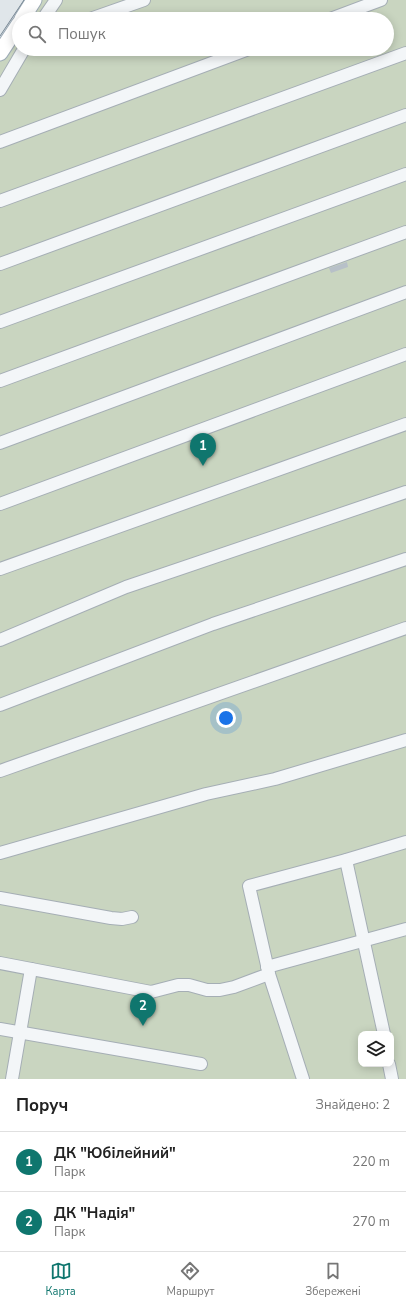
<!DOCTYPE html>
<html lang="uk">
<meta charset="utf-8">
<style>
:root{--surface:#fff;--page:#f6f6f6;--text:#222;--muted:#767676;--line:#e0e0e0;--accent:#0f766e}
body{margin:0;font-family:"Nunito Sans",sans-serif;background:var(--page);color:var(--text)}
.controls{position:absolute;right:12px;bottom:12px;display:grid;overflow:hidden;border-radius:8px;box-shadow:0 2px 10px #0003}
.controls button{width:36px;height:36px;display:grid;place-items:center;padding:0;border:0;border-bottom:1px solid var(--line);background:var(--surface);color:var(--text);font:20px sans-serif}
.you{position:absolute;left:226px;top:718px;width:14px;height:14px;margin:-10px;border:3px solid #fff;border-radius:50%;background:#1a73e8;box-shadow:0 0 0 6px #1a73e833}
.badge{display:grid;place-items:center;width:26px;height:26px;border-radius:50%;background:var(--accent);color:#fff;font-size:13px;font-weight:700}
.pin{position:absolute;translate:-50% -33px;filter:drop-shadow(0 1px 2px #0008)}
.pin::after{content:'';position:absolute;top:21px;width:14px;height:12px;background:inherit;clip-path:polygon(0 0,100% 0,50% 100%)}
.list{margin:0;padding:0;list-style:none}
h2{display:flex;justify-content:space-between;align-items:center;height:52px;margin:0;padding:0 16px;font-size:17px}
h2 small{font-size:13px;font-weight:400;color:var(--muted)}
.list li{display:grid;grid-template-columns:26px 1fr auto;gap:12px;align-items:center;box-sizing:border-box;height:60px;padding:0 16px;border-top:1px solid var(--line)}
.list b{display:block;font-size:15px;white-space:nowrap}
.list p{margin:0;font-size:13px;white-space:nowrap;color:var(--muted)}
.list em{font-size:13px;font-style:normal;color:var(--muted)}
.icon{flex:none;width:22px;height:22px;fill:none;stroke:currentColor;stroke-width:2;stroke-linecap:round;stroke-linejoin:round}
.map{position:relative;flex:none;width:406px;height:1079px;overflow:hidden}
.search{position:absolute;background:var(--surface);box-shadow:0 2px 10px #0003;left:12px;right:12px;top:12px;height:44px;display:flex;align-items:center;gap:10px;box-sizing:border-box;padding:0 14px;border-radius:22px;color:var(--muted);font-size:15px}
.sheet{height:172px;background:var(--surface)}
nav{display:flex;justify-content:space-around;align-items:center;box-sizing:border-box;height:56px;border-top:1px solid var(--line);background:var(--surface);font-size:11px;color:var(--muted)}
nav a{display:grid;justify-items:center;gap:2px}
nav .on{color:var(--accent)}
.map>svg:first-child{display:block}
.green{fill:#c9d5c0;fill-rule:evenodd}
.building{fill:#b7c0c8}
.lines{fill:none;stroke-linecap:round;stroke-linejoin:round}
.minor-casing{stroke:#a5aeb5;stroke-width:14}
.major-casing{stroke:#9eacb7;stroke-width:17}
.minor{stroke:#f3f6f8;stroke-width:12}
.major{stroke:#fff;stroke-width:15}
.tram{stroke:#788895;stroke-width:1}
</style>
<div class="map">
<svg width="406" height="1079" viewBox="0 0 406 1079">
<rect width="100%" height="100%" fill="#e0e6ea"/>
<!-- green -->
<path class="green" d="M34 0H406V1079H0V53L19 24V49H387V19H22ZM361 1034H391V1064H361Z"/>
<!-- building -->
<path class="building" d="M347 262 348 267 331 273 329 268Z"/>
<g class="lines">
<!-- minor casing -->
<g class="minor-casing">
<g id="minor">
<path d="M43 19 56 0"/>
<path d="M90 19 144 0"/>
<path d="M330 19 381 0"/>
<path d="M0 90 24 49"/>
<path d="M0 142 249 49"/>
<path d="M0 201 406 53"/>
<path d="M0 264 406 115"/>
<path d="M0 322 406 174"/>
<path d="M0 381 406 232"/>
<path d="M0 443 406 292"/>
<path d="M0 504 406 354"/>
<path d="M0 569 406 424"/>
<path d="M0 640 126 587 406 492"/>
<path d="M0 705 213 624 406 559"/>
<path d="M0 771 406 628"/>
<path d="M0 853 206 794 275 779 406 740"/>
<path d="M346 860 384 1034"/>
<path d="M0 898 111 918 122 919 132 917"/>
<path d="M0 963 151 992 178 985H189L207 990H220L234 987 269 974"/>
<path d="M267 967 406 929"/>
<path d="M0 1029 201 1064"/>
<path d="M389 1064 392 1079"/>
<path d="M12 1079 31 969"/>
<path d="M303 1079 269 974 249 886 346 860 406 842"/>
</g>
</g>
<!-- major casing -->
<g class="major-casing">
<g id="major">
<path d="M22 19 34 0"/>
<path d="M0 53 19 24"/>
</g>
</g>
<!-- minor -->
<use href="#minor" class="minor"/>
<!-- major -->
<use href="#major" class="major"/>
<!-- tram -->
<path class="tram" d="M0 36 24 0"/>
</g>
</svg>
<div class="controls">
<button><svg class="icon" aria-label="layers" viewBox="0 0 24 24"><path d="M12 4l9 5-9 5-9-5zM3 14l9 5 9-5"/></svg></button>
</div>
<div class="you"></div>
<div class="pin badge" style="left:203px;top:466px">1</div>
<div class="pin badge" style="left:143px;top:1026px">2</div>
<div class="search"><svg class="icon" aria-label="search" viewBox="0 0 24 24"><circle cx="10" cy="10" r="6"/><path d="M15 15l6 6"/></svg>Пошук</div>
</div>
<section class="sheet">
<h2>Поруч<small>Знайдено: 2</small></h2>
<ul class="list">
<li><span class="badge">1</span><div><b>ДК &quot;Юбілейний&quot;</b><p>Парк</p></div><em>220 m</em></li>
<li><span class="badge">2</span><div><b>ДК &quot;Надія&quot;</b><p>Парк</p></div><em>270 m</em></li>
</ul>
</section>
<nav>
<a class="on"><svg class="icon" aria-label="map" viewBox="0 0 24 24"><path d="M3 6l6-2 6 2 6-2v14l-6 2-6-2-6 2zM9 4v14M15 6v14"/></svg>Карта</a>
<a><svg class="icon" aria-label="directions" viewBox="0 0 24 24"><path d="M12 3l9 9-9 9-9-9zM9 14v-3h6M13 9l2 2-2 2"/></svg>Маршрут</a>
<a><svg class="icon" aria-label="saved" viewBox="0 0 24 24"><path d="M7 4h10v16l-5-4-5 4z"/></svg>Збережені</a>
</nav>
